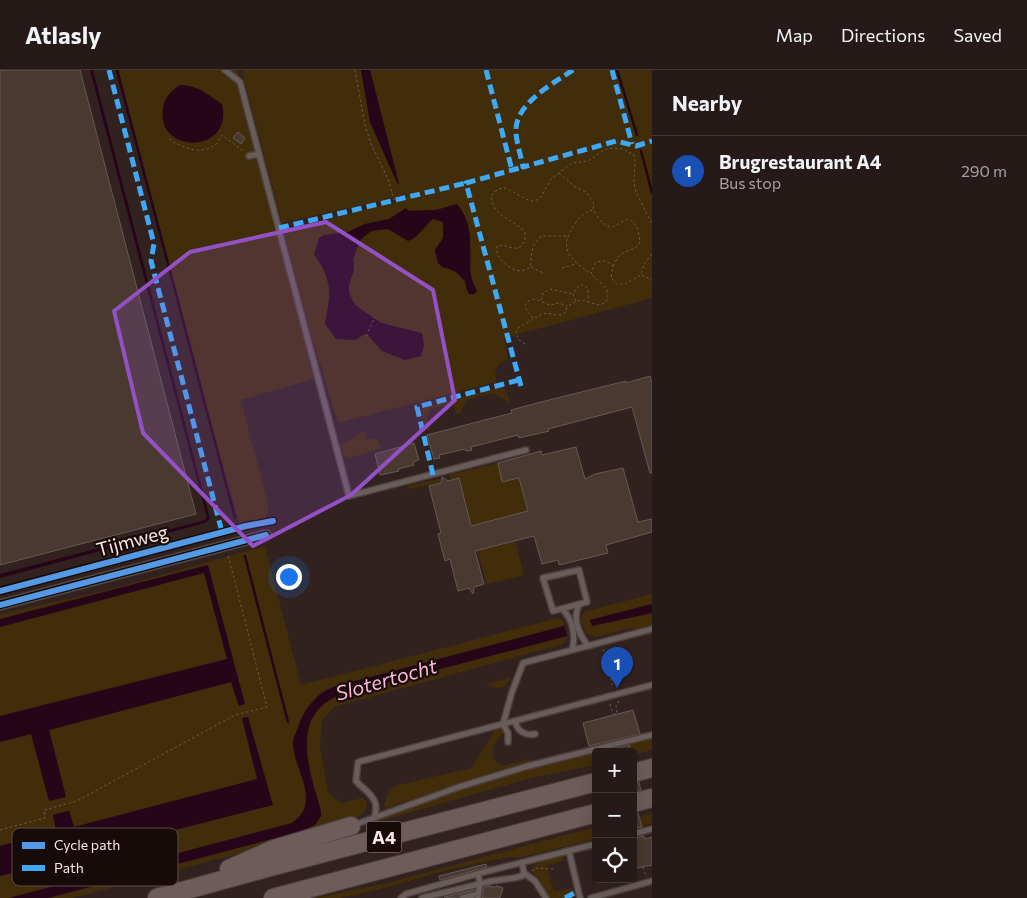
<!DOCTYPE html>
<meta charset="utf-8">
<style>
:root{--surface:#251a17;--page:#2d2320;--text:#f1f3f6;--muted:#a3a1a1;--line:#423836;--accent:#b4a29e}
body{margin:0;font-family:Commissioner,sans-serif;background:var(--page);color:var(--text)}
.controls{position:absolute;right:15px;bottom:15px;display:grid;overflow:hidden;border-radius:5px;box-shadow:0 5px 20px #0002}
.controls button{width:45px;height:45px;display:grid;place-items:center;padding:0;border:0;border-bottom:1px solid var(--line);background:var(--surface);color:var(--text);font:25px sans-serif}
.you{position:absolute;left:288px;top:506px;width:18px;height:18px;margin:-12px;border:4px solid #fff;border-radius:50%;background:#1a73e8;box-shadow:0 0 0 8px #1a73e833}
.badge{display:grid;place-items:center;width:32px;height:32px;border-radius:50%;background:var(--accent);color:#fff;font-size:16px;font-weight:700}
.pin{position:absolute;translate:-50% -41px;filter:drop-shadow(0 1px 2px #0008)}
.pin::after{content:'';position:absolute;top:26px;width:18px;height:15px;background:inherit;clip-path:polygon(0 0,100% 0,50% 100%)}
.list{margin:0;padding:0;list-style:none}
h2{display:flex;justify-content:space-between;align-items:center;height:65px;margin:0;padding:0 20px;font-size:21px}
h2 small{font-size:16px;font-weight:400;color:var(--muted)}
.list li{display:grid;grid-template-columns:32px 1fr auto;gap:15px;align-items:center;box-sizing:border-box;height:70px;padding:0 20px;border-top:1px solid var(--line)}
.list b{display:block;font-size:19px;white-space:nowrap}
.list p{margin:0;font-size:16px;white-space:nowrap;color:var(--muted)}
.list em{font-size:16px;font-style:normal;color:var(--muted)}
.icon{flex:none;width:28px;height:28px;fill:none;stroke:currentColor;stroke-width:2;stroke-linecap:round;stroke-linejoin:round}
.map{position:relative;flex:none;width:652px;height:828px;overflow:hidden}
header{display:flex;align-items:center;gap:30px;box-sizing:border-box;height:70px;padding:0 25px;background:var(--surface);border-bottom:1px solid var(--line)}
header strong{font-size:24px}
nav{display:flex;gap:28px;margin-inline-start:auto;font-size:18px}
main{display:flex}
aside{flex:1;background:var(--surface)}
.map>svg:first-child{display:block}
.green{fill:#412d0a;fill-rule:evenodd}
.water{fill:#270519}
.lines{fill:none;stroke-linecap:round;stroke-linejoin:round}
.stream{stroke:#270519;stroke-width:2.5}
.building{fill:#493930;stroke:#655a54}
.lane-casing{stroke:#4d403e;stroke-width:8}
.street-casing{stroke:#4d403e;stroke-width:12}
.highway-casing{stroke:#4d403e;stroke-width:20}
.path{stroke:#675a57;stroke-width:1;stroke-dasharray:2.5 2.5;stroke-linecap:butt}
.lane{stroke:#685d5a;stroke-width:5}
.street{stroke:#685d5a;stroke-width:10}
.highway{stroke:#6d5c5a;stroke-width:18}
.quiet{stroke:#3fa9f5;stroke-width:5;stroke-dasharray:10 5;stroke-linecap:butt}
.cycleway-casing{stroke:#170b09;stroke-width:9}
.cycleway{stroke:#5399e6;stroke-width:6}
.marked{fill:#9451c6;fill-opacity:0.2;stroke:#9451c6;stroke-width:4;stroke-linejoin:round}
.labels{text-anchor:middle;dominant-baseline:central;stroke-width:4.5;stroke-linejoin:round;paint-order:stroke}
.shield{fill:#170b09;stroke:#b6a5a1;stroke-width:1}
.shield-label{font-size:18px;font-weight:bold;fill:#fae7e2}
.street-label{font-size:19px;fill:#fae7e2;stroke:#170b09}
.water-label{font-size:20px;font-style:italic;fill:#ffb7dc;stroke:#170b09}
.key{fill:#170b09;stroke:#5b4d4a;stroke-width:1}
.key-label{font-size:14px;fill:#fae7e2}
</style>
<header>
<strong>Atlasly</strong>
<nav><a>Map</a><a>Directions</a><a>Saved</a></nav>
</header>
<main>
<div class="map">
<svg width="652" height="828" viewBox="0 0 652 828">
<rect width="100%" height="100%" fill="#31221f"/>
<!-- green -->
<g class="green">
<path d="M118 0H238L314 309 241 330 269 438 264 450 239 453 207 339ZM180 15 190 16 201 20 222 34C234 84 157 85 163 39 164 28 171 20 180 15Z"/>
<path d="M242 0H361L370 52 398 115 399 114 370 0H652V228L504 268 508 290 500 293 495 301 497 312 338 353 309 257 284 161 403 130 402 126 282 153ZM457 134C461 147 467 161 470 175 475 194 464 198 477 221L467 220C464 205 456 201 442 197L435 180 443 168V152L433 149 414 169C406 166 397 160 389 159 370 155 358 170 354 187 353 191 354 194 354 198 354 204 349 210 349 217 348 235 372 251 388 254L382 281 368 265 325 254 331 223 324 198V165L348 162 365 154 389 149 406 138 409 141 436 140Z"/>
<path d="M502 317 506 320 510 333 493 323 466 330 460 344H456L453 334 430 339 427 347 430 359 427 361 421 341 423 338Z"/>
<path d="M366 360 365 370 377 368 381 378 350 388 343 385 341 375Z"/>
<path d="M498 393 502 412 519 408 527 441 472 456 459 409 451 410 449 405Z"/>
<path d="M439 409 440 413 408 419 407 416Z"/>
<path d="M515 471 524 505 487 514 477 480Z"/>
<path d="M265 476 301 615 558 548 563 550 564 556 336 616 325 620 317 626 303 646 306 733 303 744 292 753 9 828H0V806L70 788 78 799 75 786 272 735 248 647 242 649 258 709 74 757 69 741 54 744 56 761 0 776V672L31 664 50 731 66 727 49 660 231 612 239 636 245 634 204 503 227 589 0 646V544L104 521Z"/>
<path d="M652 524V534L590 550 592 556 652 543V556L638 560 631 558 595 567 585 563 581 549 583 542Z"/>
<path d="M567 566 563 574 334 637 322 650 320 676 328 722 341 733 362 728 367 732C366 751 341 755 326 760L73 828H48L299 762 312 757 321 746V741C310 702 288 648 337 626Z"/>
<path d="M511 607C505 620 497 620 486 614Z"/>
<path d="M501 659H504V662C495 670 491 677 493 689L502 696 530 689 532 691 485 705 386 738 384 735 388 723 395 716 471 698 481 683 494 661Z"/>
<path d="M652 668V680L633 685V682H598Z"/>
<path d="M596 682V695L531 708 309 771 477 714 520 701Z"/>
<path d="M652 743V753L633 759V748Z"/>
<path d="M596 757V769L518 788 508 787 451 799 376 820 341 828H316L387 813Z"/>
<path d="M563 786 564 790 546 796 554 822 572 818 571 828H550L539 809 531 800 540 791Z"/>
</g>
<!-- water -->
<g class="water">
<path d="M90 0H93L210 449 205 453 0 508V504L205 450 207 448Z"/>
<path d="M361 0H370L399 114 398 115 370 52Z"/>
<path d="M180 15 190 16 201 20 222 34C234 84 156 85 163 39 164 28 171 21 180 15Z"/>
<path d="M457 134C482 164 460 192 477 221L475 224H469L467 220 465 211 455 201 442 197 438 193 435 180 443 168V152L433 149C425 155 418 168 408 171L388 159 371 161 360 170 353 189 354 199 349 215V223L355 235 381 253 422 263 424 275 421 286 405 290 382 281 368 265 365 264 355 270 336 269 325 254C331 222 333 212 314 184L319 168 324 165 348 162 365 154 389 149 406 138 409 141 436 140Z"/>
<path d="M208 495 245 634 239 636 231 612 49 660 66 727 49 731 31 664 0 672V646L227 589 204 503 0 557V549Z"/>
<path d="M652 534V543L592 556 590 550Z"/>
<path d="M564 556 567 566 337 626C289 648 310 702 321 741V746L315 755 299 762 48 828H9L292 753C322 732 295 702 293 675 292 670 295 665 297 660 304 639 315 624 336 616Z"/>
<path d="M248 647 273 735 76 785 78 799H74L70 788 0 806V776L56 761 53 745 69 741 74 757 257 709 242 648Z"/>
</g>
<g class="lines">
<!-- stream -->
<g class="stream">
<path d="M117 0 235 448"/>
<path d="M617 0 637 65"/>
<path d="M641 81 652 123"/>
<path d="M245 486 288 652"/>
</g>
</g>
<!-- building -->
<g class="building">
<path d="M0 0H80L196 444 0 495Z"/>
<path d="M238 62 245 68 241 74 233 68Z"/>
<path d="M650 306 652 313V403H650L632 337 548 359 549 361 519 368 518 365 471 377 472 380 466 381 465 379 439 385 440 388 434 389 427 365 512 343 511 340 541 332 626 311V313Z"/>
<path d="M414 373 419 390 413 392 414 395 398 399 399 401 380 405 375 384Z"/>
<path d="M576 377 585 409 595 404 623 398 638 452 652 449V462L606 475 608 483 559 495 558 490 542 494 534 466 475 481 484 514 474 517 473 524 469 518 458 521 450 489 445 491 438 464 441 463 429 416 441 413 442 407 448 411 459 408 471 456 528 441 519 408 502 412 498 393 541 381 542 385Z"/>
<path d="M633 640 640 664 589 676 583 653Z"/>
<path d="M629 675 631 682H610L609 680Z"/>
<path d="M639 712 641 720 633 722V713Z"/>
<path d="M633 743H638L642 757 633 759Z"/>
<path d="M644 766 645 769 652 767V795L633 799V768Z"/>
<path d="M486 794 487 797 440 810 439 806Z"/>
<path d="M492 816V818L497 816 503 818 500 828H482L484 817Z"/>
<path d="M475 820 460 824 458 828 444 827Z"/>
</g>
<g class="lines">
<!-- lane casing -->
<g class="lane-casing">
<g id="lane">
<path d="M225 0 240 12 259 84"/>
<path d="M249 86 259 84 349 426 526 380"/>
<path d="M579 500 587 532 553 541 543 508Z"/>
<path d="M579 535C572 549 579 564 588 576"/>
<path d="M562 539C573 549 576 566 572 580"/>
<path d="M515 651C517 661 525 666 535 664"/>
<path d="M508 672V663L503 654 512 622 523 593 652 559"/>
<path d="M374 748C381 728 368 724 356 711L358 692 652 615"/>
<path d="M354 755 459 717 528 696 652 665"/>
<path d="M633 764 652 759"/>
<path d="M569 781 580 828"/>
<path d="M522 793 524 803 535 811 546 828"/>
<path d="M401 828 406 824 484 802 596 774"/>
<path d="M422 828 492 811 514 808 522 806 524 803"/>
<path d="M462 828 478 824"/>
<path d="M478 828 480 814 478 804"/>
<path d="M591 828 652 811"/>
</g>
</g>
<!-- street casing -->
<g class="street-casing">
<path id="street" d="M0 535 266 465"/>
</g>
<!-- highway casing -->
<g class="highway-casing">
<g id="highway">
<path d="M633 703 652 698"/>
<path d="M633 733 652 728"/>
<path d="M229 799 274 779 351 756"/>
<path d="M157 828 281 794 596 712"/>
<path d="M273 828 596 743"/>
</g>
</g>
<!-- path -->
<g class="path">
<path d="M355 0 365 55 371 74 388 109 394 130"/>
<path d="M169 69C181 77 200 86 215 75 218 73 220 68 222 65L243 81"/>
<path d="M559 103 574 116 587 123 594 134 593 139"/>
<path d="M566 166H541L533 176 530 197C518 207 504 195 497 184V176C505 173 512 181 520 177L525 171V163C517 149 492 149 491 126L498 119 506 118 526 129 532 131 537 130 541 127 551 109 572 93 588 91 604 80 613 78 623 79 634 85 635 90 634 113 636 122 652 154"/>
<path d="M652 184 644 194 641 205 652 210"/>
<path d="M613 196C615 193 617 188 619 186 629 176 645 183 638 161 636 155 634 152 629 149 623 150 618 155 613 157 604 158 597 146 593 140 585 142 579 147 575 154 557 179 570 189 591 204L595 193C602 190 607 190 613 196L611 208 617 214H625L641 205"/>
<path d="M531 197 543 203"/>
<path d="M562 198 576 194"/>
<path d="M541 230 543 223 550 219 573 224"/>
<path d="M576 231 573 224 579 215C589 214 589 222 588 230"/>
<path d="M533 248 527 241 525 236C532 223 540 232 550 235L559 233 567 236"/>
<path d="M366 266 375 247"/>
<path d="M525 274 518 269 516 262 518 258 542 244C552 241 564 252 567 237 583 225 584 232 599 235L605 233C614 221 600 213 592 205"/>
<path d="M603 579 613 618"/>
<path d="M610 634 613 644"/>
<path d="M613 645 617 643 616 635 619 631"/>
<path d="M0 760 45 748 44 740 77 731 235 645 267 637 228 485"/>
<path d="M643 797 646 807"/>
<path d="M532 801 535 798 553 799"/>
</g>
<!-- lane -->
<use href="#lane" class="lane"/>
<!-- street -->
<use href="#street" class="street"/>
<!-- highway -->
<use href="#highway" class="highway"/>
<!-- quiet -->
<g class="quiet">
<path d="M109 0 154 174 151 191 222 462"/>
<path d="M486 0 512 100"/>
<path d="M573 0C554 13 518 32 516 58 515 68 521 86 523 97L616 71 636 76 652 71"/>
<path d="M612 0 632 74"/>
<path d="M279 158 466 113"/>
<path d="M521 316 466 113 523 97"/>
<path d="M433 405 417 337 519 310"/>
<path d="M565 828 578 821"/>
</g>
<!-- cycleway casing -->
<g class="cycleway-casing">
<g id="cycleway">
<path d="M0 521 246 456 273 451"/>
<path d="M0 535 266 465"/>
</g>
</g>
<!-- cycleway -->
<use href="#cycleway" class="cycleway"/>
</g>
<!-- marked area -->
<path class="marked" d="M326 152 433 220 455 330 351 425 253 476 143 363 114 241 190 182Z"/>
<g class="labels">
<!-- shield labels -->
<rect class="shield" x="366.5" y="751.5" width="35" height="31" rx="4"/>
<g class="shield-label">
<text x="384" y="767">A4</text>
</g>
<!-- street labels -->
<g class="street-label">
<text transform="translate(132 470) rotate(-15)">Tijmweg</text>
</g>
<!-- water labels -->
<g class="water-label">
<text transform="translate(386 609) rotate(-16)">Slotertocht</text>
</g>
</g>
<!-- legend -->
<rect x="12" y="758" width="166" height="58" rx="8" class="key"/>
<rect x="22" y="772" width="23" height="7" fill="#5399e6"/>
<rect x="22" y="795" width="23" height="6" fill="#3fa9f5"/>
<g class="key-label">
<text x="54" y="780">Cycle path</text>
<text x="54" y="803">Path</text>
</g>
</svg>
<div class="controls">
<button>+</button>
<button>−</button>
<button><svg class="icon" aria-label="locate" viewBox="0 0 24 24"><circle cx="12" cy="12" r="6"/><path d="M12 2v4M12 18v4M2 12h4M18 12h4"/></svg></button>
</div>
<div class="you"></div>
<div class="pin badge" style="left:617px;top:618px;background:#1a4fb4">1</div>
</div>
<aside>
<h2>Nearby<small></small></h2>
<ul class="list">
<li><span class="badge" style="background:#1a4fb4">1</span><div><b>Brugrestaurant A4</b><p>Bus stop</p></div><em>290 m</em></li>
</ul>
</aside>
</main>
